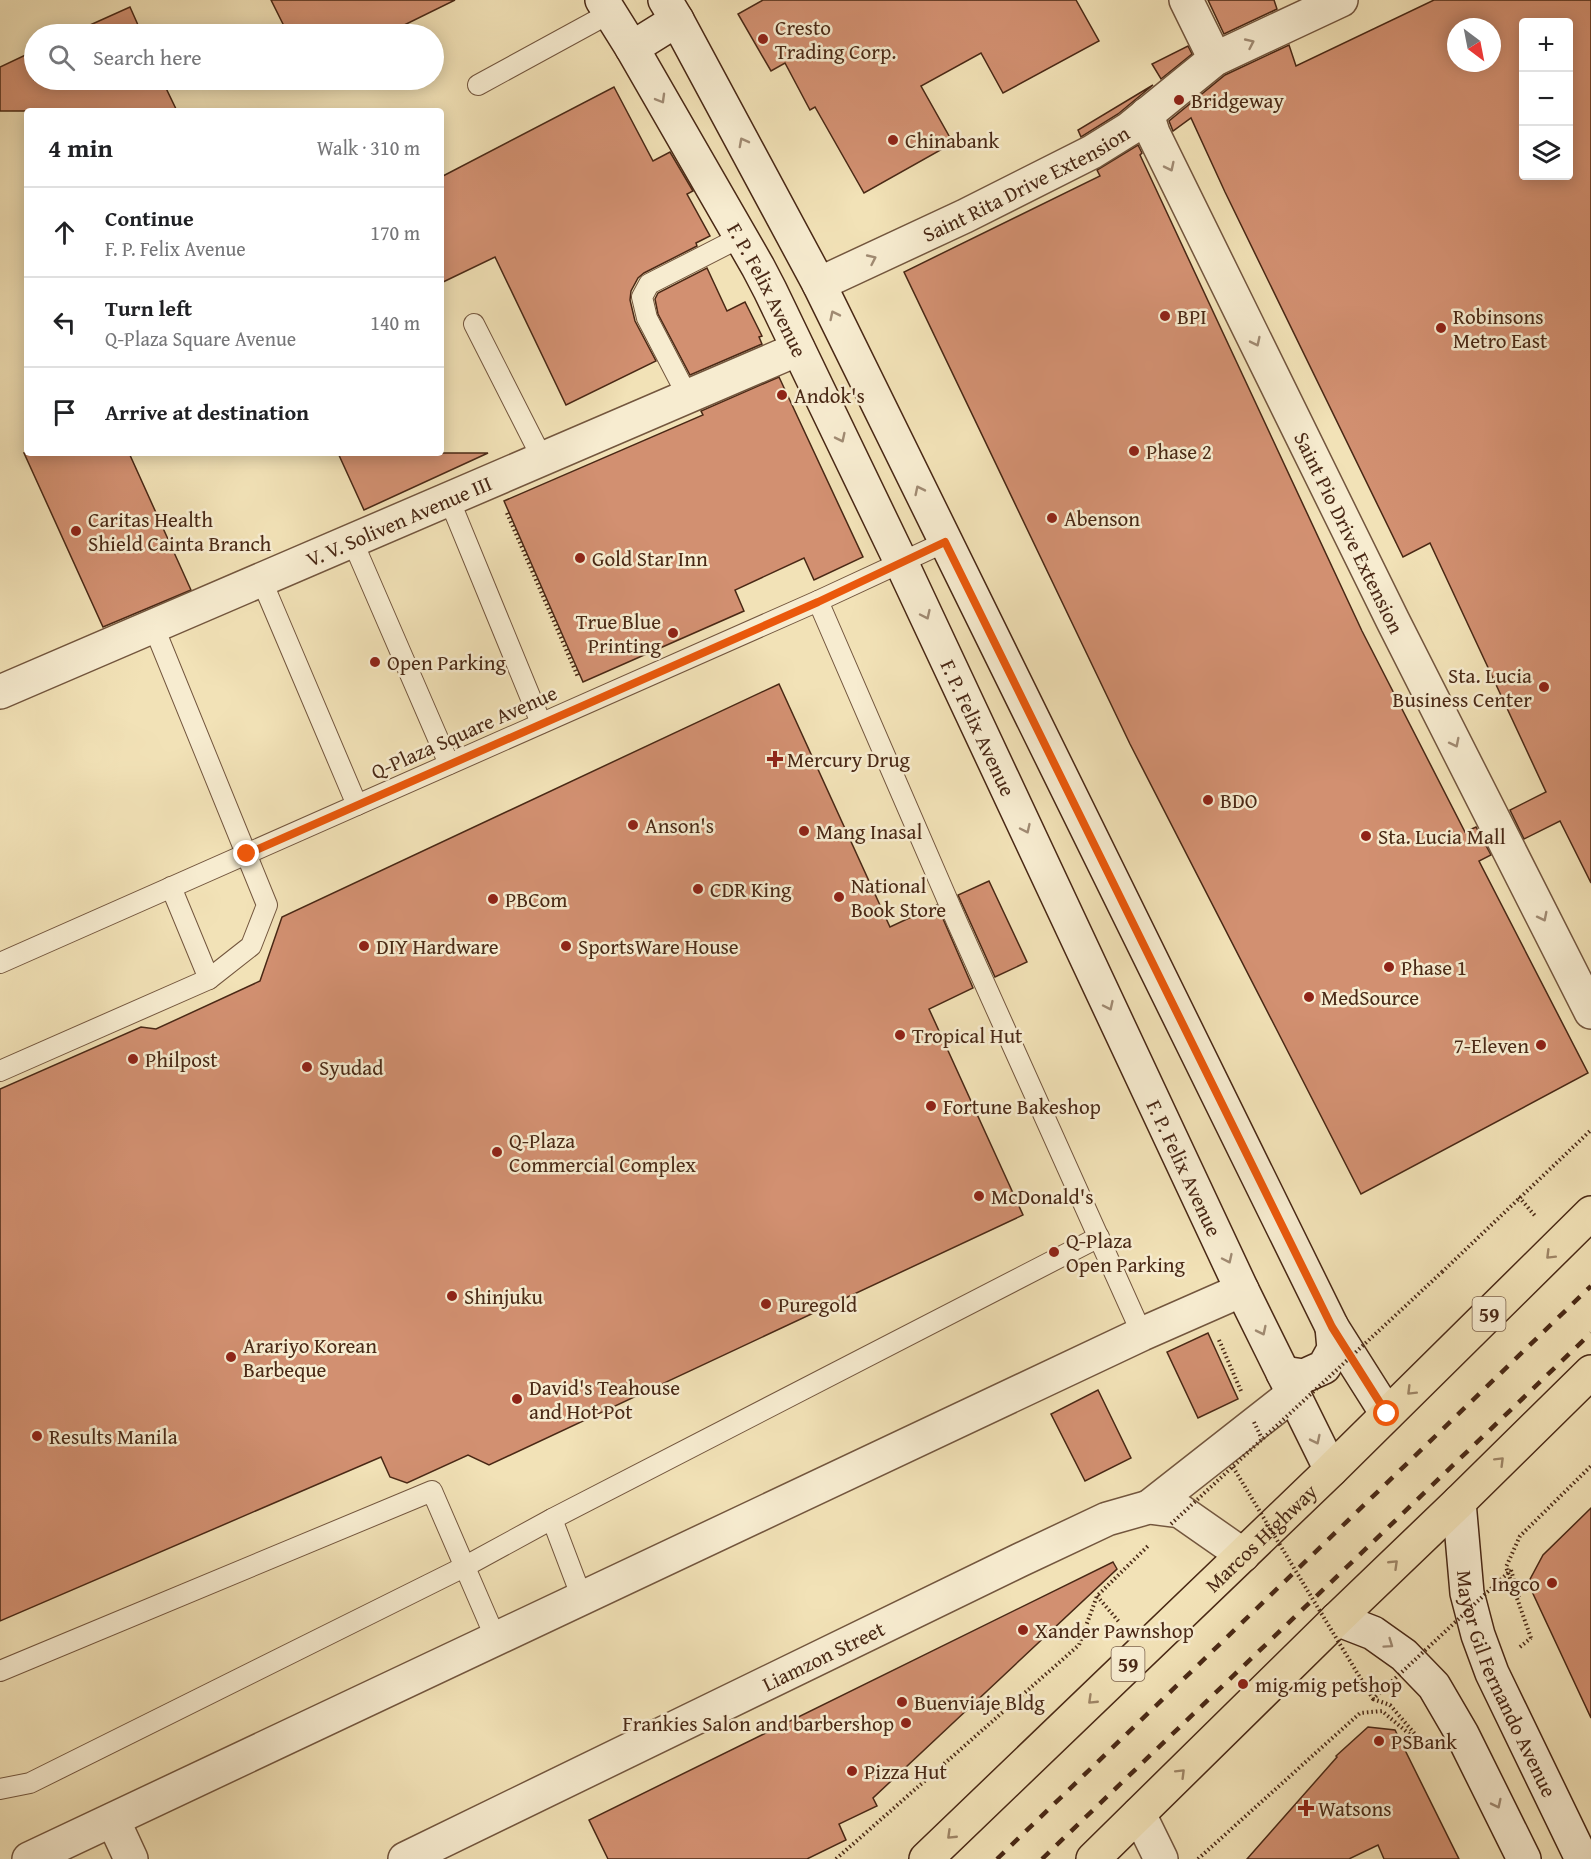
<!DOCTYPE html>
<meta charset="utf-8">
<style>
:root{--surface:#fff;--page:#f6f6f6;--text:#202124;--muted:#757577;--line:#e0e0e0}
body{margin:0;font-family:"Gentium Book Plus",serif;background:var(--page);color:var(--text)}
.controls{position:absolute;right:18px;top:18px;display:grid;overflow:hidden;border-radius:6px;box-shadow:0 3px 15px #0003}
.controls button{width:54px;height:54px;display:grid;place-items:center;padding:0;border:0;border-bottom:2px solid var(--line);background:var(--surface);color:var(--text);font:30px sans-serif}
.compass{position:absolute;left:1447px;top:18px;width:54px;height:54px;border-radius:50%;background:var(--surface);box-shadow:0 3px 15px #0003;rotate:148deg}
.stop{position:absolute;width:18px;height:18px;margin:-14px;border:4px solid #ea580c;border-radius:50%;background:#fff}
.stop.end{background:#ea580c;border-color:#fff;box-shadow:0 2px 6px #0008}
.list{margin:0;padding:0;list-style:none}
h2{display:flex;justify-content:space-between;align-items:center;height:78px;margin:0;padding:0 24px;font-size:26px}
h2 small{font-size:20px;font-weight:400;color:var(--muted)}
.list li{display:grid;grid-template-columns:39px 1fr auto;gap:18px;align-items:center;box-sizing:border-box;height:90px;padding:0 24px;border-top:2px solid var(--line)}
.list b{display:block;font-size:22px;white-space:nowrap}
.list p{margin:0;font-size:20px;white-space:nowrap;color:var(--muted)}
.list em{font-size:20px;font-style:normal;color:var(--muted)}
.icon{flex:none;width:33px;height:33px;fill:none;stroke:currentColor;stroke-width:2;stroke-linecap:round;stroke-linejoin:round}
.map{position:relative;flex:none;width:1591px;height:1859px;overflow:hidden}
.search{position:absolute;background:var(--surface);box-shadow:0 3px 15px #0003;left:24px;top:24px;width:420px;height:66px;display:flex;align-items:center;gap:15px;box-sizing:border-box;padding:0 21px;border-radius:33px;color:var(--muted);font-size:22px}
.panel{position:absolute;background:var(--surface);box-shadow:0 3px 15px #0003;left:24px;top:108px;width:420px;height:348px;border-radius:6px}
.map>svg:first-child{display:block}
.building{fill:#d29071;stroke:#492815;stroke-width:1.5;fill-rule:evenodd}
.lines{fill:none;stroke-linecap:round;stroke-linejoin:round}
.lane-casing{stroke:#73563e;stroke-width:22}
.street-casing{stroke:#73563e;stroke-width:36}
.secondary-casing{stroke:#492815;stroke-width:36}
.primary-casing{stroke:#492815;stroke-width:36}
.path{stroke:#492815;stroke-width:4;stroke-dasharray:1.5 3;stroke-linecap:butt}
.lane{stroke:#f7ecd0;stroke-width:20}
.street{stroke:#f7ecd0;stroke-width:33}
.secondary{stroke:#f7ecd0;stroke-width:33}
.primary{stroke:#f2e2b7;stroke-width:33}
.rail{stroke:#492815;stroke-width:4.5;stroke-dasharray:10 10;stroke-linecap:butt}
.path-bridge{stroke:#492815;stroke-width:4;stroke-dasharray:1.5 3;stroke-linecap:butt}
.oneway{stroke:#a08a72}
.oneway2{stroke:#9e8566}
.route{stroke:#ea580c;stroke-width:8}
.poi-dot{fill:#8f2418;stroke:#f7ecd0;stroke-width:2}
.labels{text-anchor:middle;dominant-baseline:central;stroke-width:5;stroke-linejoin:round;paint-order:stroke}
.shield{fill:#f7ecd0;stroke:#7d634d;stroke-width:1.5}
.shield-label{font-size:20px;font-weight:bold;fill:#492815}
.poi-label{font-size:21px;fill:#492815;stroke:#f7ecd0;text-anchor:start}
.street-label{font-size:21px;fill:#492815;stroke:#f7ecd0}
</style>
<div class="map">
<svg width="1591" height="1859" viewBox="0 0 1591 1859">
<rect width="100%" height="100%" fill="#f2e2b7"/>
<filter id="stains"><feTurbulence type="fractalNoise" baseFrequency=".00333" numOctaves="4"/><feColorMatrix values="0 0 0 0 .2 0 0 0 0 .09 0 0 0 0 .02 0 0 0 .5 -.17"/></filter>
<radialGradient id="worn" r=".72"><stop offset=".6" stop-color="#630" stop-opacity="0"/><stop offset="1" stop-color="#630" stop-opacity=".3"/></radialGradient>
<!-- building -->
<g class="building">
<path d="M271 0H455L386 34H288Z"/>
<path d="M763 0H1076L1099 41 1003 93 981 53 921 86 953 143 864 193 815 107 810 110 785 63 771 71 738 14Z"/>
<path d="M1208 0H1274L1277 9 1224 34Z"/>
<path d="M1434 0H1591V883L1560 821 1524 839 1510 810 1546 792 1430 543 1403 557 1225 192 1191 118 1173 131 1169 121 1225 75 1289 45 1296 66ZM1524 22H1569V176H1524ZM1456 27H1492V63H1456Z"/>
<path d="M130 7 142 34H70Z"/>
<path d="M1188 46 1192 54 1161 79 1152 64Z"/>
<path d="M34 51V80H162L177 111H0V67Z"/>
<path d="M1153 85 1118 114 1081 137 1078 130Z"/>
<path d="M614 87 653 161 670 152 693 191 687 194 710 236 696 243 697 246 644 273 638 278 631 291 630 300 635 321 656 361 566 405 495 257 441 283V177Z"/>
<path d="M1138 145 1142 153 1140 155 1362 631 1465 832 1476 827 1491 855 1479 861 1588 1073 1361 1194 1130 744 904 272 1100 176 1097 170Z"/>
<path d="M707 268 727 311 745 302 762 336 759 337 762 344 690 375 658 314 655 299 658 293Z"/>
<path d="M779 377 863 557 814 580 804 558 735 590 744 611 583 682 504 501 703 415 701 411Z"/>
<path d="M24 453H129L191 590 103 627Z"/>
<path d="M338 453H488L364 510Z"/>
<path d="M779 684 890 927 937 905 973 988 929 1009 1023 1215 489 1465 468 1455 407 1483 390 1477 381 1457 0 1621V1089L141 1027 156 1029 260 981 282 917Z"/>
<path d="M989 881 1027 962 995 977 958 895Z"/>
<path d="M1208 1333 1238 1399 1198 1418 1167 1352Z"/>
<path d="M1098 1390 1131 1458 1085 1481 1051 1414Z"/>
<path d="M1591 1508V1718L1528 1583 1543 1555Z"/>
<path d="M1113 1562 1117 1569 873 1798 877 1806 839 1824 846 1840 807 1859H608L589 1820Z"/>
<path d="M1368 1727 1395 1730 1459 1859H1384L1378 1845 1349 1859H1247L1337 1757 1336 1756Z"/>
</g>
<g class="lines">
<!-- lane casing -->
<g class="lane-casing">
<g id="lane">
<path d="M478 85 610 13"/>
<path d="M474 324 542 458"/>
<path d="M687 395 647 318 642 297 649 284 741 237"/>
<path d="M449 499 541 723"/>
<path d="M352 540 449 764"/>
<path d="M261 579 357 805"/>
<path d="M818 601 957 922 1142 1334"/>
<path d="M171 887 209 979"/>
<path d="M0 963 818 601 945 542"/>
<path d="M0 1071 209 979 251 946 267 905 153 625"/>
<path d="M552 1519 582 1598"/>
<path d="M0 1671 432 1491 496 1639"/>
<path d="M0 1789 30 1783 464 1567 552 1519 1099 1237"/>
</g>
</g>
<!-- street casing -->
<g class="street-casing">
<g id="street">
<path d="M1186 0 1215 59"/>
<path id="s1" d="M1147 114 1153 133 1393 621 1591 1012"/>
<path id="s2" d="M819 284 965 216 1092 152 1129 129 1215 59 1341 0"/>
<path id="s3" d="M0 692 798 349"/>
<path d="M1149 1507 1293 1394"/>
<path d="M1139 1814 1161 1859"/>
<path d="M113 1820 131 1859"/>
<path d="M29 1859 1142 1334 1242 1290"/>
<path id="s4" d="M405 1859 1020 1560 1107 1519 1149 1507 1180 1511 1243 1555"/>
</g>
</g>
<!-- secondary casing -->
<g class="secondary-casing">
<g id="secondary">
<path id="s5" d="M602 0 632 48 758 267 770 290 901 562 1242 1290 1331 1470"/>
<path d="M665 0 677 20 819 284 1332 1327 1387 1414"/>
<path d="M632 48 677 20"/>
<path d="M1283 1373 1304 1376 1324 1367 1334 1349 1332 1327"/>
<path id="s6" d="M1459 1502 1467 1593 1478 1635 1492 1673 1582 1859"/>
<path d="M1337 1619 1373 1633 1404 1655 1434 1686 1462 1734 1524 1859"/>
</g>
</g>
<!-- primary casing -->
<g class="primary-casing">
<g id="primary">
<path id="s7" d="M926 1859 1331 1470 1591 1213"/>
<path d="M1093 1859 1337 1619 1459 1502 1591 1372"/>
</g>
</g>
<!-- path -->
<g class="path">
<path d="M507 513 578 677"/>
<path d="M1519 1197 1536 1217"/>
<path d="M1442 1272 1591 1130"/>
<path d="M1219 1340 1241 1391"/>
<path d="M1511 1570 1519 1598"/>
<path d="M1097 1596 1120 1623"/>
<path d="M1531 1638 1506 1567 1520 1536 1591 1466"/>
<path d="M1520 1647 1531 1638"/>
<path d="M1373 1699 1390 1705 1421 1741"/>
<path d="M836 1859 1079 1645 1097 1596 1149 1545"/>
<path d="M1198 1859 1360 1713 1382 1711 1427 1749"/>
</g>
<!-- lane -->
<use href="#lane" class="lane"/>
<!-- street -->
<use href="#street" class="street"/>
<!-- secondary -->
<use href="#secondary" class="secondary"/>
<!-- primary -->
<use href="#primary" class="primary"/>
<!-- rail -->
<g class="rail">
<path d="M997 1859 1591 1286"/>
<path d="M1042 1859 1591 1333"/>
</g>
<!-- path-bridge -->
<g class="path-bridge">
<path d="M1254 1422 1262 1439"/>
<path d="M1233 1467 1373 1699 1511 1570"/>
<path d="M1171 1524 1442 1272"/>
</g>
</g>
<!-- one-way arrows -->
<defs><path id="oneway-chevron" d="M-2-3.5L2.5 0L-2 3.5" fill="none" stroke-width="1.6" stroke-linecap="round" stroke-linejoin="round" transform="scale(1.5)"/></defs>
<g class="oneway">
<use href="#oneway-chevron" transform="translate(1250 43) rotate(-25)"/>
<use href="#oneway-chevron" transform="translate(661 99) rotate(60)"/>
<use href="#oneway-chevron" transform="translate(743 142) rotate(-118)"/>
<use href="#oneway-chevron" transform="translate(1170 167) rotate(64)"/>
<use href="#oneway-chevron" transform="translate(872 259) rotate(-25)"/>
<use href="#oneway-chevron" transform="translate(834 315) rotate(-116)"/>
<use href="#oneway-chevron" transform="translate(1256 342) rotate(64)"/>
<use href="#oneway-chevron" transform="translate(841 438) rotate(64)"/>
<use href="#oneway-chevron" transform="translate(919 490) rotate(-116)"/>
<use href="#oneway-chevron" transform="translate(926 615) rotate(65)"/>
<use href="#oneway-chevron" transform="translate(1455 743) rotate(63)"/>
<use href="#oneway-chevron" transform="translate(1026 829) rotate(65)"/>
<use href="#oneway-chevron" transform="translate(1543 917) rotate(63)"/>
<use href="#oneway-chevron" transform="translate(1109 1006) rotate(65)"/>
<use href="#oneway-chevron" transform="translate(1228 1259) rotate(65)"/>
<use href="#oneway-chevron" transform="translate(1262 1331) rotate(64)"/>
<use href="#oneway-chevron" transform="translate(1316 1440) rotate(64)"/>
<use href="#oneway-chevron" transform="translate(1389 1644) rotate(35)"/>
<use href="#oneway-chevron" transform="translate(1497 1804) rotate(64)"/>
</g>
<g class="oneway2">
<use href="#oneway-chevron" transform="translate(1550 1255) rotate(135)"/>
<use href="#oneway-chevron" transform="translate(1411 1391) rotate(135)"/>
<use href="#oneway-chevron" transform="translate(1500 1461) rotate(-45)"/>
<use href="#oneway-chevron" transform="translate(1394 1564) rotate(-44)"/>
<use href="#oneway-chevron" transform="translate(1092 1700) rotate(136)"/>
<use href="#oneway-chevron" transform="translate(1181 1773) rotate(-45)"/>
<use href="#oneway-chevron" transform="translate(951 1835) rotate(136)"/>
</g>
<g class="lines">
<!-- route -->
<path class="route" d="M247 854 818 602 945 542 1332 1327 1387 1414"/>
</g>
<!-- markers -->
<g class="poi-dot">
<circle cx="763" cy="39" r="6"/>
<circle cx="1179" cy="100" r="6"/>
<circle cx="893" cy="140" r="6"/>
<circle cx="1165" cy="316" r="6"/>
<circle cx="1441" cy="328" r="6"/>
<circle cx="782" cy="395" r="6"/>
<circle cx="1134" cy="451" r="6"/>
<circle cx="1052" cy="518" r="6"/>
<circle cx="76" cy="531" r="6"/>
<circle cx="580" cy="558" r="6"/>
<circle cx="673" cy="633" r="6"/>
<circle cx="375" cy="662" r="6"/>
<circle cx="1544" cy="687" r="6"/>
<path d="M772 750h6v6h6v6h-6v6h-6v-6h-6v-6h6z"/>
<circle cx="1208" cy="800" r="6"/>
<circle cx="633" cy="825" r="6"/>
<circle cx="804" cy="831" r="6"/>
<circle cx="1366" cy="836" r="6"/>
<circle cx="698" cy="889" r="6"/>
<circle cx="839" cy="897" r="6"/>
<circle cx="493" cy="899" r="6"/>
<circle cx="364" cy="946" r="6"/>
<circle cx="566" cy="946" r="6"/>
<circle cx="1389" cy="967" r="6"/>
<circle cx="1309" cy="997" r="6"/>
<circle cx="900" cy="1035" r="6"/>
<circle cx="1541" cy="1045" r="6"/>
<circle cx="133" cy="1059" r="6"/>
<circle cx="307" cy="1067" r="6"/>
<circle cx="931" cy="1106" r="6"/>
<circle cx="497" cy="1152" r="6"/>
<circle cx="979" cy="1196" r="6"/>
<circle cx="1054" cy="1252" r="6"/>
<circle cx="452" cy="1296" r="6"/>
<circle cx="766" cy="1304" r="6"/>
<circle cx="231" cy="1357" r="6"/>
<circle cx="517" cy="1399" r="6"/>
<circle cx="37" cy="1436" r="6"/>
<circle cx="1552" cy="1583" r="6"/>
<circle cx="1023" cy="1630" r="6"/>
<circle cx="1243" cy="1684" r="6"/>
<circle cx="902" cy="1702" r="6"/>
<circle cx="906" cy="1723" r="6"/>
<circle cx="1379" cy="1741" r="6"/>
<circle cx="852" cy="1771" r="6"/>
<path d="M1303 1799h6v6h6v6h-6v6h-6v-6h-6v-6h6z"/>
</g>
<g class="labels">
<!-- shield labels -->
<g class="shield">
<rect x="1472.5" y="1297" width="33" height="34" rx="4.5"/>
<rect x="1111.5" y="1647" width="33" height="34" rx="4.5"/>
</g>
<g class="shield-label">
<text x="1489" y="1314">59</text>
<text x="1128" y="1664">59</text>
</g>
<!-- poi labels -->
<g class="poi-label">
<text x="775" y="27">Cresto<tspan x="775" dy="24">Trading Corp.</tspan></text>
<text x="1191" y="100">Bridgeway</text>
<text x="905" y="140">Chinabank</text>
<text x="1177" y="316">BPI</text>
<text x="1453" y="316">Robinsons<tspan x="1453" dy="24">Metro East</tspan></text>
<text x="794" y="395">Andok's</text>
<text x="1146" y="451">Phase 2</text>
<text x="1064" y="518">Abenson</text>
<text x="88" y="519">Caritas Health<tspan x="88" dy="24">Shield Cainta Branch</tspan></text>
<text x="592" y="558">Gold Star Inn</text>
<text x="661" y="621" text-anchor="end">True Blue<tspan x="661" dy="24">Printing</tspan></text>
<text x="387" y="662">Open Parking</text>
<text x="1532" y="675" text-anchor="end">Sta. Lucia<tspan x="1532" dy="24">Business Center</tspan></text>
<text x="787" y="759">Mercury Drug</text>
<text x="1220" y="800">BDO</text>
<text x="645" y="825">Anson's</text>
<text x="816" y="831">Mang Inasal</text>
<text x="1378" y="836">Sta. Lucia Mall</text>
<text x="851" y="885">National<tspan x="851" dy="24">Book Store</tspan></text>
<text x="710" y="889">CDR King</text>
<text x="505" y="899">PBCom</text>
<text x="376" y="946">DIY Hardware</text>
<text x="578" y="946">SportsWare House</text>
<text x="1401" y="967">Phase 1</text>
<text x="1321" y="997">MedSource</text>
<text x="912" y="1035">Tropical Hut</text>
<text x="1529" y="1045" text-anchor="end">7-Eleven</text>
<text x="145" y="1059">Philpost</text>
<text x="319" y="1067">Syudad</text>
<text x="943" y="1106">Fortune Bakeshop</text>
<text x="509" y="1140">Q-Plaza<tspan x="509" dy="24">Commercial Complex</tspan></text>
<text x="991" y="1196">McDonald's</text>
<text x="1066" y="1240">Q-Plaza<tspan x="1066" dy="24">Open Parking</tspan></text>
<text x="464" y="1296">Shinjuku</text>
<text x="778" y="1304">Puregold</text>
<text x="243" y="1345">Arariyo Korean<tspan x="243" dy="24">Barbeque</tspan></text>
<text x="529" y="1387">David's Teahouse<tspan x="529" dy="24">and Hot Pot</tspan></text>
<text x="49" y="1436">Results Manila</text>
<text x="1540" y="1583" text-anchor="end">Ingco</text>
<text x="1035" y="1630">Xander Pawnshop</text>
<text x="1255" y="1684">mig mig petshop</text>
<text x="914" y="1702">Buenviaje Bldg</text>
<text x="894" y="1723" text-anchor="end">Frankies Salon and barbershop</text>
<text x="1391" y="1741">PSBank</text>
<text x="864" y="1771">Pizza Hut</text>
<text x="1318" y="1808">Watsons</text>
</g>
<!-- street labels -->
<g class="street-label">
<text stroke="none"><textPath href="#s2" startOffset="230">Saint Rita Drive Extension</textPath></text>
<text stroke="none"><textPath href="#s5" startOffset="334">F. P. Felix Avenue</textPath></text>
<text stroke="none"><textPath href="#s3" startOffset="434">V. V. Soliven Avenue III</textPath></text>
<text stroke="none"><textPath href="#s1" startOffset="465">Saint Pio Drive Extension</textPath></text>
<text stroke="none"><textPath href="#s5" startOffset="820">F. P. Felix Avenue</textPath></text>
<text transform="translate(464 732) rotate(-24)">Q-Plaza Square Avenue</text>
<text stroke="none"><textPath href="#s5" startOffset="1306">F. P. Felix Avenue</textPath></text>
<text stroke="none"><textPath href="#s7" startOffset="464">Marcos Highway</textPath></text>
<text stroke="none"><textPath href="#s4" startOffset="465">Liamzon Street</textPath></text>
<text stroke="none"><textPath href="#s6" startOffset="190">Mayor Gil Fernando Avenue</textPath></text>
</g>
</g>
<rect width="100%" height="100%" filter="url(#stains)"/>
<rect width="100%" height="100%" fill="url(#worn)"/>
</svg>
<div class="controls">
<button>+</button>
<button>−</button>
<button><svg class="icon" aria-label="layers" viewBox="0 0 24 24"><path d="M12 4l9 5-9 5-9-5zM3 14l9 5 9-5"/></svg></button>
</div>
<svg class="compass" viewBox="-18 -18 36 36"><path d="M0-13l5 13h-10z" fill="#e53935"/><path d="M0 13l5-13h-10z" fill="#757577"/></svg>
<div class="stop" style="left:1387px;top:1414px"></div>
<div class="stop end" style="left:247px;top:854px"></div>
<div class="search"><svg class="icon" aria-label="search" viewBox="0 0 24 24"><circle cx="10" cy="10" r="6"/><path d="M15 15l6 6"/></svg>Search here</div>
<section class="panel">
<h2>4 min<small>Walk · 310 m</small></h2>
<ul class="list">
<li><svg class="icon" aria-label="ahead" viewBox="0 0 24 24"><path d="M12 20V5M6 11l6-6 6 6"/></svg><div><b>Continue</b><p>F. P. Felix Avenue</p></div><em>170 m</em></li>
<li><svg class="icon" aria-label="left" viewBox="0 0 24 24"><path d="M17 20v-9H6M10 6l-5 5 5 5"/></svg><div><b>Turn left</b><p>Q-Plaza Square Avenue</p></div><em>140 m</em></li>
<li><svg class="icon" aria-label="arrive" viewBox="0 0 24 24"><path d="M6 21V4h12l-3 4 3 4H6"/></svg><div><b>Arrive at destination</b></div></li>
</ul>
</section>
</div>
